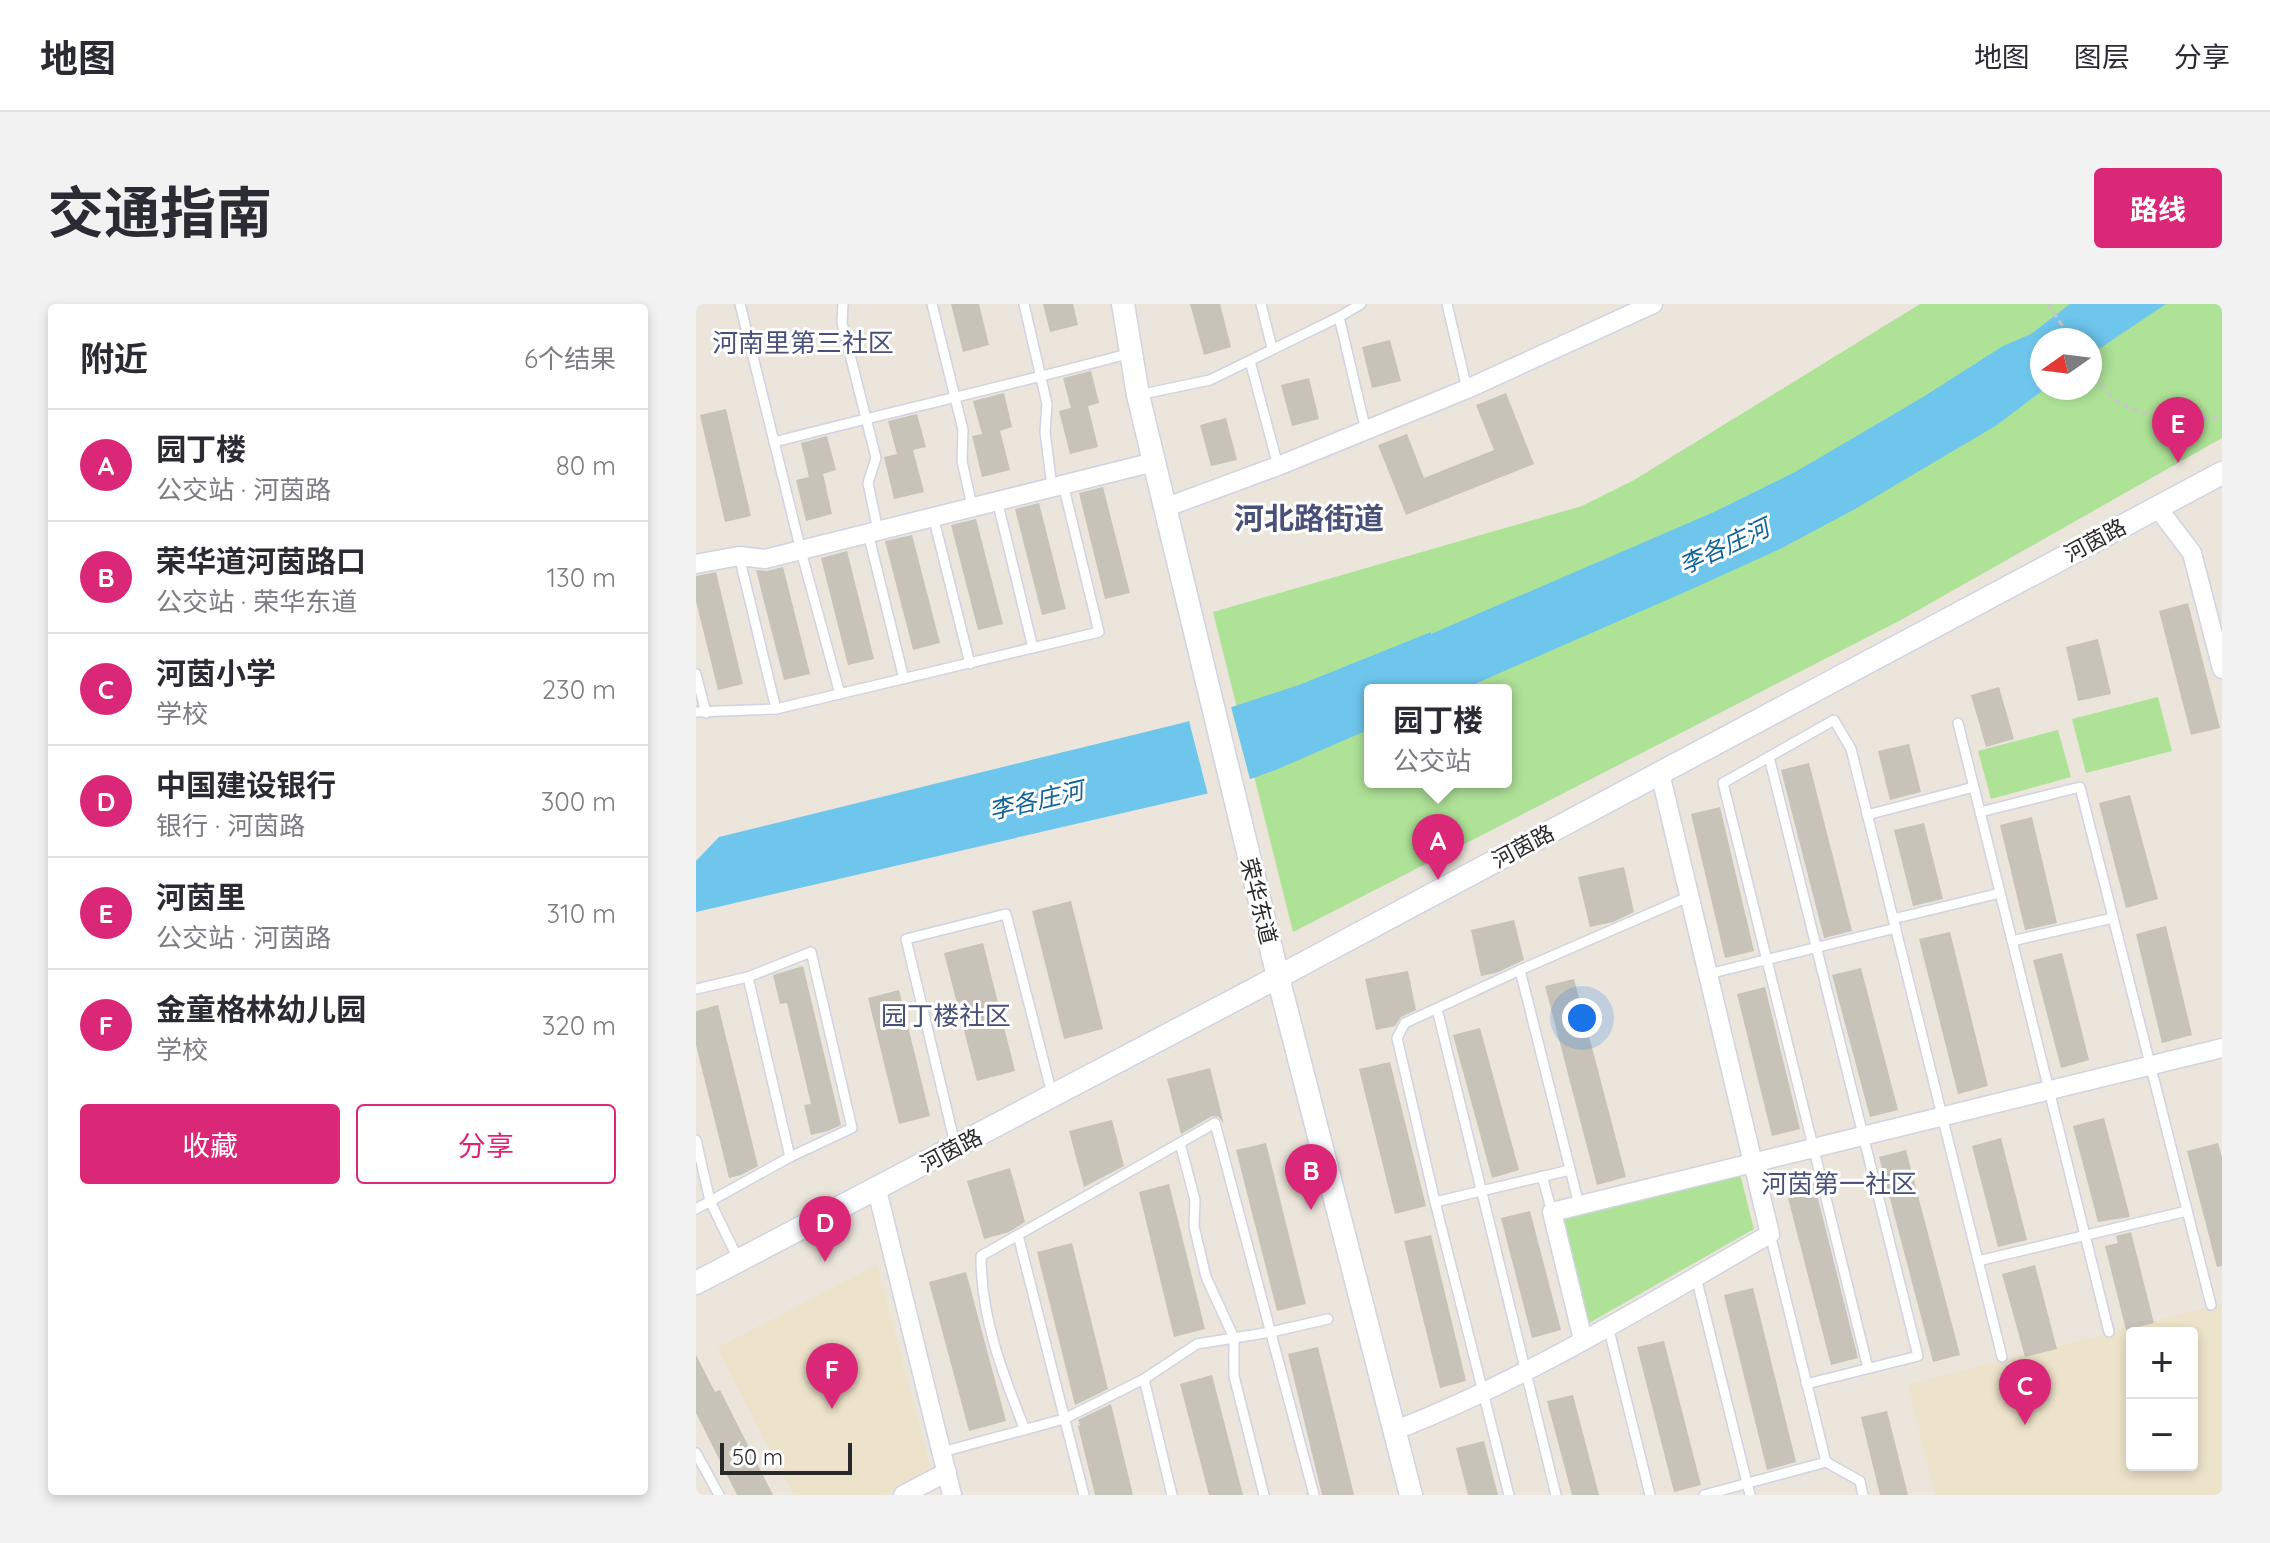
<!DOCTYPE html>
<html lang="zh">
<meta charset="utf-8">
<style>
:root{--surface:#fff;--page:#f2f2f3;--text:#2b2b33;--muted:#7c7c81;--line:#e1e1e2;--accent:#db2777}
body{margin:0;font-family:Quicksand,"Noto Sans SC",sans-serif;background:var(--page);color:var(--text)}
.controls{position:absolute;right:24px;bottom:24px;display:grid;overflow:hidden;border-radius:8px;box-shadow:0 4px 12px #0003}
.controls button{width:72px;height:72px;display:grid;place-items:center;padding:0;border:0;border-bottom:2px solid var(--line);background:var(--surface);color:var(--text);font:40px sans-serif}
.compass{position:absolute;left:1334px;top:24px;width:72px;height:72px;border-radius:50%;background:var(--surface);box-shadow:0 4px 12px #0003;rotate:256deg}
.scale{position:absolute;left:24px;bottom:20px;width:132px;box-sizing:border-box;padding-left:8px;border:4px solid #292929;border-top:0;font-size:22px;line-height:28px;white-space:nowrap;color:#292929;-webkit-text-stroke:6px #fff;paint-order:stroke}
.you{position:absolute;left:886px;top:714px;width:28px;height:28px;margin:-20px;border:6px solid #fff;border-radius:50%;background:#1a73e8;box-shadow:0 0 0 12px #1a73e833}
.badge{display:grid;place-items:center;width:52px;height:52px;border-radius:50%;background:var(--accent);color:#fff;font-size:26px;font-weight:700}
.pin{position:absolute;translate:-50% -66px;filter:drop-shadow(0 2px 4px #0008)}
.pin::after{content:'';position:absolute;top:42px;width:28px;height:24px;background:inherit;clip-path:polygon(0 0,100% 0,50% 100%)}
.popup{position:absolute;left:668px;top:380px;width:148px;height:104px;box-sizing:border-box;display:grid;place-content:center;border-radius:8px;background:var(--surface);filter:drop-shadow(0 2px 6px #0005);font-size:26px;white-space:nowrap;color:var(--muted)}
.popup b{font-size:30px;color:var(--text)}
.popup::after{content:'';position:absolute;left:50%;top:100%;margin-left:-16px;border:16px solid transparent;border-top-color:var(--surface)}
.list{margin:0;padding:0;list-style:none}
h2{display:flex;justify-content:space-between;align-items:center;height:104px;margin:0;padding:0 32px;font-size:34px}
h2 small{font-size:26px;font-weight:400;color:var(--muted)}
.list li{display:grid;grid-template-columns:52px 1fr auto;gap:24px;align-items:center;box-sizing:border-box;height:112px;padding:0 32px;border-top:2px solid var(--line)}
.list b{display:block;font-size:30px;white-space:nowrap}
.list p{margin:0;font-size:26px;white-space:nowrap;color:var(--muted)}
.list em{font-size:26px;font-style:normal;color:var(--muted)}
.actions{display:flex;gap:16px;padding:24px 32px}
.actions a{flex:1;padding:18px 0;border:2px solid var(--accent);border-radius:8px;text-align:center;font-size:28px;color:var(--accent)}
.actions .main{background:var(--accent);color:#fff}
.map{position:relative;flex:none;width:1526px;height:1191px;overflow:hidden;border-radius:8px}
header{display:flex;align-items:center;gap:48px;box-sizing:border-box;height:112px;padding:0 40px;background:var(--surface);border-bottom:2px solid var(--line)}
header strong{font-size:38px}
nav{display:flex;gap:44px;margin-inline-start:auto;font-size:28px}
.intro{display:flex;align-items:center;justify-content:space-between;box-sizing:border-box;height:192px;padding:0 48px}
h1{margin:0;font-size:56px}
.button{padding:20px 36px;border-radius:8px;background:var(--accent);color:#fff;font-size:28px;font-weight:700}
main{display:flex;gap:48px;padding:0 48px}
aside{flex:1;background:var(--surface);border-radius:8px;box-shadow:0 4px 12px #0003}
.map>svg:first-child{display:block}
.education{fill:#ede3ca;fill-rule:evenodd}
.green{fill:#aee297;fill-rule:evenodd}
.water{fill:#6ec6ed}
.pier{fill:#ebe5db}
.building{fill:#c7c3b9}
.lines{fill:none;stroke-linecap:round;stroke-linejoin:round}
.service-casing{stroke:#d0d3e2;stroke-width:12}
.minor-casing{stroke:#d0d3e2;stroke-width:21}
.tertiary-casing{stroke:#d0d3e2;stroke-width:25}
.path{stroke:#c7c7c7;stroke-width:3;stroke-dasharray:6 4;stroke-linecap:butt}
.service{stroke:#fff;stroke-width:9}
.minor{stroke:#fff;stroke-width:18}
.tertiary{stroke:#fff;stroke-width:22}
.labels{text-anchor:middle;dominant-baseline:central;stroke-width:6;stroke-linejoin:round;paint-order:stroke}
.street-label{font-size:22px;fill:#292929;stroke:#fff}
.water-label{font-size:24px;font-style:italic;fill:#0e6398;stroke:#fff}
.quarter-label{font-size:26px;fill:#4a5179;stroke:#fff}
.district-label{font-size:30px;font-weight:bold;fill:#4a5179;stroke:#fff}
</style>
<header>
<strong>地图</strong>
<nav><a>地图</a><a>图层</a><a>分享</a></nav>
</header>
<div class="intro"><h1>交通指南</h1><a class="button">路线</a></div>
<main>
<aside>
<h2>附近<small>6个结果</small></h2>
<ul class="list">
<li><span class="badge">A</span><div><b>园丁楼</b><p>公交站 · 河茵路</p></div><em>80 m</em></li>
<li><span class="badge">B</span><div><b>荣华道河茵路口</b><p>公交站 · 荣华东道</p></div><em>130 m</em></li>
<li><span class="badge">C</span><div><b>河茵小学</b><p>学校</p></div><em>230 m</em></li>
<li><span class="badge">D</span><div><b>中国建设银行</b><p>银行 · 河茵路</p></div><em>300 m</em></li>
<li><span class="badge">E</span><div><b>河茵里</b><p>公交站 · 河茵路</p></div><em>310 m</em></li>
<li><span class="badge">F</span><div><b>金童格林幼儿园</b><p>学校</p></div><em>320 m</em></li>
</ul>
<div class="actions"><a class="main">收藏</a><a>分享</a></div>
</aside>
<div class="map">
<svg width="1526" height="1191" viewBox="0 0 1526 1191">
<rect width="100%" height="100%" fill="#ebe5db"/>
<!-- education -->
<g class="education">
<path d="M181 961 235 1166 189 1191H98L21 1044Z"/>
<path d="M1526 1000V1191H1239L1212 1081ZM1436 1029H1496V1161H1436Z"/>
</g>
<!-- green -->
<g class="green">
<path d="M1224 0H1526V134L1203 317 597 628 517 308 886 202 938 176ZM1346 36H1394V84H1346ZM674 386H810V478H674Z"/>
<path d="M1462 393 1476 447 1390 469 1376 415Z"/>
<path d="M1362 426 1375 473 1295 495 1282 447Z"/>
<path d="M1044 870 1058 925 893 1019 867 915Z"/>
</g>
<!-- water -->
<path class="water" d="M1374 0H1470L1394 51V36H1346V84H1350L1301 121 1159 205 1084 245 996 285 765 386H674V425L582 465 518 488 0 608V557L23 533 490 418 603 381 735 328V330L1018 208 1101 167 1227 93 1307 42 1335 30Z"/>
<!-- pier -->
<path class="pier" d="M534 399 555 479 512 491 492 413Z"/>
<!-- building -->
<g class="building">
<path d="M255 0H283L293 41 267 48Z"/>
<path d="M347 0H377L382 21 354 28Z"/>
<path d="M494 0H524L535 43 508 51Z"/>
<path d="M694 36 705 77 676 84 666 43Z"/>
<path d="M395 67 403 99 392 102 402 143 374 150 363 107 375 104 367 74Z"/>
<path d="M613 74 623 115 596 122 585 81Z"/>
<path d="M308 89 316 123 304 127 314 166 286 173 276 132 286 130 277 97Z"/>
<path d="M810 89 838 160 710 211 682 141 711 130 728 174 798 146 780 101Z"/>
<path d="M30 105 55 212 29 218 4 111Z"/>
<path d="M221 110 230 143 217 146 228 188 198 195 188 153 201 150 192 117Z"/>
<path d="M530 114 541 156 515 162 504 121Z"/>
<path d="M131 132 140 166 127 170 136 210 110 217 100 176 113 173 105 139Z"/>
<path d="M407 183 434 289 409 295 383 189Z"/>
<path d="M343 199 370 305 346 311 319 205Z"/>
<path d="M280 215 307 320 282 326 255 221Z"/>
<path d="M216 231 244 339 217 346 189 237Z"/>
<path d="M151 247 178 355 152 361 125 254Z"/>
<path d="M87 263 114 370 88 376 60 266 71 267Z"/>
<path d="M20 268 47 380 22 386 0 297V272Z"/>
<path d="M1492 299 1524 424 1495 431 1463 307Z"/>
<path d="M1402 335 1415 390 1382 397 1370 343Z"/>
<path d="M1303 383 1318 435 1290 443 1275 391Z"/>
<path d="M1213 440 1225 488 1194 496 1182 447Z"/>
<path d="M1113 459 1156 627 1128 634 1085 466Z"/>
<path d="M1434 491 1462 595 1430 604 1403 499Z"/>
<path d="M1024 503 1058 647 1029 654 995 510Z"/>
<path d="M1336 513 1361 619 1329 626 1304 521Z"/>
<path d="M1228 519 1247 595 1217 602 1198 526Z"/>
<path d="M928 563 938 608 917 618 894 623 882 573Z"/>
<path d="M375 597 407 725 368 735 336 607Z"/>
<path d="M818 616 828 656 800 669 785 672 775 626Z"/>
<path d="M1470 622 1496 731 1466 739 1440 630Z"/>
<path d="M1254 628 1292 782 1262 790 1223 635Z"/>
<path d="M287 639 319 767 281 777 248 649Z"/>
<path d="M1366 649 1393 756 1365 764 1337 656Z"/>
<path d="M107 662 145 821 132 827 115 831 108 801 115 800 91 699 84 700 77 671Z"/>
<path d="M1165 664 1202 806 1174 813 1136 671Z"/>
<path d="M712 667 720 706 705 713 699 722 680 726 669 675Z"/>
<path d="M878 675 930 873 901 881 849 682Z"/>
<path d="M1069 683 1104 825 1076 832 1041 690Z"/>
<path d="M203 686 234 812 203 820 172 694Z"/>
<path d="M22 701 62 862 45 871 33 874 0 741V707Z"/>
<path d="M784 724 823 866 796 874 757 731Z"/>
<path d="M694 758 730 902 699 910 663 765Z"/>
<path d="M514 764 528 820 523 813 516 812 485 830 471 775Z"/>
<path d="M1408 814 1434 913 1402 918 1377 822Z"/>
<path d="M416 816 428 862 388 883 373 827Z"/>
<path d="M1305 834 1331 936 1302 943 1276 842Z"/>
<path d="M570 839 610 1000 581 1007 540 846Z"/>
<path d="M1522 839 1526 853V962L1521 963 1491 847Z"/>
<path d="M1210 846 1264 1051 1237 1058 1183 853Z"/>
<path d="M314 864 329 918 313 928 288 935 271 877Z"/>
<path d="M1118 879 1162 1054 1135 1061 1090 886Z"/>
<path d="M473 880 509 1025 478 1033 443 888Z"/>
<path d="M834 907 865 1026 836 1034 805 914Z"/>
<path d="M1435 928 1458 1019 1430 1026 1409 942 1422 939 1420 932Z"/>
<path d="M735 931 770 1077 744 1084 708 937Z"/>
<path d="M376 939 412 1085 379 1101 341 948Z"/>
<path d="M1339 961 1361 1045 1329 1053 1306 970Z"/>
<path d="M270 968 310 1117 273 1127 233 978Z"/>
<path d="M1057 984 1100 1158 1071 1166 1028 991Z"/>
<path d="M968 1037 1005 1181 978 1188 941 1043Z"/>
<path d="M622 1043 658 1191H626L592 1050Z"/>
<path d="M0 1051 19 1088 24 1086 77 1191H41L0 1109Z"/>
<path d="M516 1071 547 1191H513L484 1080Z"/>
<path d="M877 1091 903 1191H876L851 1097Z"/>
<path d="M415 1100 437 1191H399L382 1122 384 1121 382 1116Z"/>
<path d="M1191 1107 1212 1191H1184L1165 1113Z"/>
<path d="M788 1137 802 1191H772L760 1144Z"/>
</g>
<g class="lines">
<!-- service casing -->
<g class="service-casing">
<g id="service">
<path d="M44 0 105 247 144 390"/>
<path d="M147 0 146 19 180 154 172 179 182 227"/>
<path d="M236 0 267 126 266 157 276 202"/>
<path d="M328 0 351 100 349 128 356 183"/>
<path d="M565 0 576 44"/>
<path d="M751 0 771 85"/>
<path d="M643 13 670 127"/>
<path d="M554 57 582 162"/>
<path d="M442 91 514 76 643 13 665 0"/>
<path d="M78 138C197 107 316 81 435 49"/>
<path d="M301 196 337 344"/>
<path d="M237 212 274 360"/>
<path d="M172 229 208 375"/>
<path d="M43 252 80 405"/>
<path d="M0 370 10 409"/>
<path d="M0 408 80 405 403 328 367 180"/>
<path d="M1262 419 1413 1028"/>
<path d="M1073 453 1222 1052 1110 1080"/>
<path d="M1284 508 1384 483 1515 1001"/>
<path d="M1171 511 1278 483"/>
<path d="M1197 615 1304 589"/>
<path d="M1316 637 1417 614"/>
<path d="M824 666 883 901"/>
<path d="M1012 670 1200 624"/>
<path d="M0 685 52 673 94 853"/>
<path d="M741 705 860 1191"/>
<path d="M0 836 14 897 43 957"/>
<path d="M484 839 499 896 498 922 510 973 538 1034V1072L568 1191"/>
<path d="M259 840 210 635 310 610 356 790"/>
<path d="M846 872 856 908"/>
<path d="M739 898 874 866"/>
<path d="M0 905 94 853 156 824 115 648 52 673"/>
<path d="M1074 930 1130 1158"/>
<path d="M322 931 388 1191"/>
<path d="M1282 957 1491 907"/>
<path d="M1000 973 1054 1191"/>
<path d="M912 1022 954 1191"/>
<path d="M1172 1064 1027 479 1138 416 1155 445 1306 1053"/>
<path d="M448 1075 476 1191"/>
<path d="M329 1126C306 1068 285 1014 285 952L519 819 618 1191"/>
<path d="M246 1148 368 1115 448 1075 501 1040 575 1028 632 1015"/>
<path d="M0 1149 23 1191"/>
<path d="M813 1191 739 898 701 734 709 719 824 666 992 593"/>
<path d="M1008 1191 1130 1158 1164 1177 1167 1191"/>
</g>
</g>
<!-- minor casing -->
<g class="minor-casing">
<g id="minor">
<path d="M1461 203 1496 249 1526 365"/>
<path d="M468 204 582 162 771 85 957 0"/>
<path d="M0 260 43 252 69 255 458 158"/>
<path d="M181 886 256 1191"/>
<path d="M887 1036 856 908 1526 744"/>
<path d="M700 1126C831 1075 952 1000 1074 930L964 469"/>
<path d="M207 1191 251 1168"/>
</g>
</g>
<!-- tertiary casing -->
<g class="tertiary-casing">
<g id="tertiary">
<path d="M427 0 442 91 582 673 715 1191"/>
<path d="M0 979 582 673 1526 169"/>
</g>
</g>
<!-- path -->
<g class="path">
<path d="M1352 0 1376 36"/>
<path d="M1394 64C1401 74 1407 87 1417 94 1450 118 1488 113 1526 113"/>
</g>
<!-- service -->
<use href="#service" class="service"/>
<!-- minor -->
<use href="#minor" class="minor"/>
<!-- tertiary -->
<use href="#tertiary" class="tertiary"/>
</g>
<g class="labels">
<!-- street labels -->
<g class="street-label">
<text transform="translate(1399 236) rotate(-28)">河茵路</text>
<text transform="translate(827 542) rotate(-28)">河茵路</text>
<text transform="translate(563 597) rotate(76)">荣华东道</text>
<text transform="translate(255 846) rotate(-28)">河茵路</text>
</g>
<!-- water labels -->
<g class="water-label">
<text transform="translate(1028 242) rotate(-25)">李各庄河</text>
<text transform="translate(340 496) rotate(-13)">李各庄河</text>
</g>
<!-- quarter labels -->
<g class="quarter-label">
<text x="107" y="38">河南里第三社区</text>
<text x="250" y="711">园丁楼社区</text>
<text x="1143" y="879">河茵第一社区</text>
</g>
<!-- district labels -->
<g class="district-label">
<text x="613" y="214">河北路街道</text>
</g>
</g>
</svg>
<div class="controls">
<button>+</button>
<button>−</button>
</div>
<svg class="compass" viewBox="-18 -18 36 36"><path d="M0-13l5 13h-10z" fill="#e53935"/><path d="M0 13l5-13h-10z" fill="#7c7c81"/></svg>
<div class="scale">50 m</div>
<div class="you"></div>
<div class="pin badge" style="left:742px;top:576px">A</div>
<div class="popup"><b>园丁楼</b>公交站</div>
<div class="pin badge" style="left:615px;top:906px">B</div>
<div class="pin badge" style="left:1329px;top:1121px">C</div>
<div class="pin badge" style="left:129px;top:958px">D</div>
<div class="pin badge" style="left:1482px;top:159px">E</div>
<div class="pin badge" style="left:136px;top:1105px">F</div>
</div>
</main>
